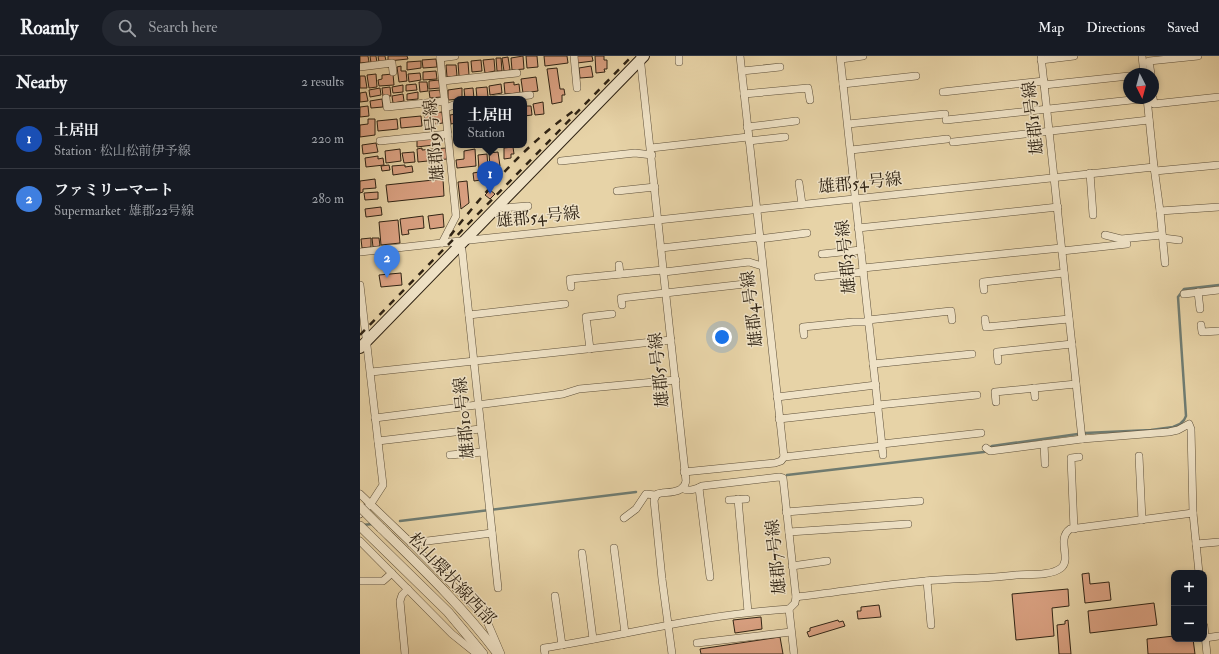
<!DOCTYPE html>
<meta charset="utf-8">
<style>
:root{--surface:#171b24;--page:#242831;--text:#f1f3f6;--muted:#9ea1a6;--line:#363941;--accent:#d93025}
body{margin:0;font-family:"IM FELL Double Pica","Noto Serif JP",serif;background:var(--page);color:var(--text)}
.controls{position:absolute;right:12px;bottom:12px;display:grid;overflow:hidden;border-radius:8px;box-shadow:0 2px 6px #0003}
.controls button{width:36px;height:36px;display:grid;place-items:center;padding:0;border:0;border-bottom:1px solid var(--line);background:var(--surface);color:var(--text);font:20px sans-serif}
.compass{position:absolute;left:763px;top:12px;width:36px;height:36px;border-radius:50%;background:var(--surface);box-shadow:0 2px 6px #0003;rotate:174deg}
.you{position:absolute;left:362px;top:281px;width:14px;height:14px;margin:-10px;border:3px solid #fff;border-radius:50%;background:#1a73e8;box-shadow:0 0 0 6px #1a73e833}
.badge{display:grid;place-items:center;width:26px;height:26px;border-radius:50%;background:var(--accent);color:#fff;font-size:13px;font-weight:700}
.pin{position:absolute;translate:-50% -33px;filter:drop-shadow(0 1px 2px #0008)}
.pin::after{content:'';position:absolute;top:21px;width:14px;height:12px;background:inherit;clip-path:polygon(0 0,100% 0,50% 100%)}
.popup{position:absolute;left:93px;top:40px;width:74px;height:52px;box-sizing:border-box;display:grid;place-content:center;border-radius:8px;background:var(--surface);filter:drop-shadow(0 1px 3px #0005);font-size:13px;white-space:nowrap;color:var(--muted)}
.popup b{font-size:15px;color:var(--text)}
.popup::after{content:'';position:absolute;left:50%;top:100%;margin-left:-8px;border:8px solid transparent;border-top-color:var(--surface)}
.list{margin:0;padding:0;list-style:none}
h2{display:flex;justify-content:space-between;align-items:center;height:52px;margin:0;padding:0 16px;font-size:17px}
h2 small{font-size:13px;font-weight:400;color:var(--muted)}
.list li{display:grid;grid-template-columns:26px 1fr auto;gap:12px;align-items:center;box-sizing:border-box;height:60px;padding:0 16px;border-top:1px solid var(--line)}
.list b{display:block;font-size:15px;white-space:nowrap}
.list p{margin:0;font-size:13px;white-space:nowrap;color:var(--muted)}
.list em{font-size:13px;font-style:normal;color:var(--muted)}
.icon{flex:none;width:22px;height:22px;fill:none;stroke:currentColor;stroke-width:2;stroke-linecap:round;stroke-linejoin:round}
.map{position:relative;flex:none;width:859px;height:598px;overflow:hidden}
header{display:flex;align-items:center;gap:24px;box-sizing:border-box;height:56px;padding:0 20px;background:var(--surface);border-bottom:1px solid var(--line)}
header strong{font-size:19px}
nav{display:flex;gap:22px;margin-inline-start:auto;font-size:14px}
.search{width:280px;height:36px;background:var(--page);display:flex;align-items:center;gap:10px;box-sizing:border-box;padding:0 14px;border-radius:22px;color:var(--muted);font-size:15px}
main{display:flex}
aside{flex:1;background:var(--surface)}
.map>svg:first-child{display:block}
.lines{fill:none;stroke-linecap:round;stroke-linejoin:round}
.stream{stroke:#6f7c72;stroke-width:2.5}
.building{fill:#dba283;stroke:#302415}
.minor-casing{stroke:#5e503a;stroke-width:8}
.tertiary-casing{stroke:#5e503a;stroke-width:10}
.secondary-casing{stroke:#302415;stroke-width:12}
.minor{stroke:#efe2c6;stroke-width:7}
.tertiary{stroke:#efe2c6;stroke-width:9}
.secondary{stroke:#efe2c6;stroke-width:10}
.rail{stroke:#302415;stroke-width:2.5;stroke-dasharray:7 7;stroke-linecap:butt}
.tertiary-bridge-casing{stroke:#5e503a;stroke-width:10;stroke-linecap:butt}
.tertiary-bridge{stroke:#efe2c6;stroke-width:9}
.labels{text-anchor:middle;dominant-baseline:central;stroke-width:3;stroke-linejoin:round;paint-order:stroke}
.street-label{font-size:17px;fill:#302415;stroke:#efe2c6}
</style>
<header>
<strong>Roamly</strong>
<div class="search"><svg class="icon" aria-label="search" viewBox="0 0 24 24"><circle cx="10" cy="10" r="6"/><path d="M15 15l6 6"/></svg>Search here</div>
<nav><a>Map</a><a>Directions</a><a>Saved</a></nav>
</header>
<main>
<aside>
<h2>Nearby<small>2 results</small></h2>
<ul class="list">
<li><span class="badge" style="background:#1a4fb4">1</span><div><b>土居田</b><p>Station · 松山松前伊予線</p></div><em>220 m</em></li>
<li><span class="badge" style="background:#3f7fe0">2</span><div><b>ファミリーマート</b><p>Supermarket · 雄郡22号線</p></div><em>280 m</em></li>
</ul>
</aside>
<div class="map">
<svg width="859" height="598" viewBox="0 0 859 598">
<rect width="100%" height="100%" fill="#e7d3a7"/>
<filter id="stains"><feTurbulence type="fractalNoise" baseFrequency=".005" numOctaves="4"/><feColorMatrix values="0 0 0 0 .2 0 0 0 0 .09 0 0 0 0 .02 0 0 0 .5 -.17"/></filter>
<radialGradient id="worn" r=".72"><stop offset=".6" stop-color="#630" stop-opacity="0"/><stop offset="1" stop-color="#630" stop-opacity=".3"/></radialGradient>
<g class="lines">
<!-- stream -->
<g class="stream">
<path d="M427 419 624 396 632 390 725 377 791 374 813 371 820 368 824 364 826 360 818 241 824 233 859 229"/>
<path d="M40 465 276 436"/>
<path d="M2 469 13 468"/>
</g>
</g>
<!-- building -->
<g class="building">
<path d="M0 0H8L9 6 0 7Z"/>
<path d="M10 0H16L17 7H11Z"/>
<path d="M18 0H25L26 5 19 6Z"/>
<path d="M28 0H47L48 3 28 5Z"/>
<path d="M163 0 164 13 152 14 151 2Z"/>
<path d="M166 0H177L178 11 167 12Z"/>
<path d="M184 0H207L208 7 185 10Z"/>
<path d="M216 0H232L233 5 217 7Z"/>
<path d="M235 0H244V4H247V13H244L245 16 236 17Z"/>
<path d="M148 1 150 14 144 15 142 2Z"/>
<path d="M136 2H141L142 15H137Z"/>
<path d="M76 3 77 11 63 12 62 4Z"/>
<path d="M134 3 135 15 125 17 123 4Z"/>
<path d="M121 4 122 15 112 16 111 5Z"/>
<path d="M61 5V12L47 14V6Z"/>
<path d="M108 6 109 19 99 20 98 7Z"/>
<path d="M86 9H96L97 20 87 21Z"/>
<path d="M41 10V15H46L47 25 39 26 37 11Z"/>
<path d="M231 10 233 21 220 22 219 12Z"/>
<path d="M197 12 200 33H204L205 39H202V46L192 48 187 13Z"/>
<path d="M76 15 77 23 63 24V16Z"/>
<path d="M60 17 61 24 49 26 48 18Z"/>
<path d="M16 18 17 31 9 32 7 19Z"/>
<path d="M33 18 34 29 19 30 18 24 22 23V19Z"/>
<path d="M0 20H5L7 32H0Z"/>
<path d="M176 21 178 35 163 37 161 23Z"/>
<path d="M79 24 80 32 69 33V25Z"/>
<path d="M59 26H67L68 35 60 36Z"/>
<path d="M154 26V29L159 28 160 37 145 38 144 27Z"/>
<path d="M56 28 57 34 46 35V29Z"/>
<path d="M141 28 142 37 130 39 129 30Z"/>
<path d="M43 29V36L33 37 32 31Z"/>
<path d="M30 31 31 40H23L22 32Z"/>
<path d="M127 31 128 41 117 42 116 32Z"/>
<path d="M20 32 21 39 10 41 9 34Z"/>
<path d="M102 32V43L88 44V34Z"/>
<path d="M113 32 114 43H105L104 33Z"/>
<path d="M80 34 81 41 70 42 69 35Z"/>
<path d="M6 36 8 45 0 46V37Z"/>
<path d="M58 36V43L47 44V38Z"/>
<path d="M43 38 44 45 33 47 32 40Z"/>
<path d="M22 43 23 51 11 52 10 45Z"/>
<path d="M183 46 184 58 175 59 173 48Z"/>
<path d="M8 50 9 60 0 61V51Z"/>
<path d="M164 50H171L172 59 164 60Z"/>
<path d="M82 56 83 67 66 69 64 58Z"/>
<path d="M96 58V67L91 68 90 59Z"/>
<path d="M61 60 62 70 41 72 40 62Z"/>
<path d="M8 63H15V79L0 81V69L8 68Z"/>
<path d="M37 63 38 73 18 75 17 65Z"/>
<path d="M72 82 73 89 57 91V83Z"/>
<path d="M16 87 18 96 3 98 2 89Z"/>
<path d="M153 91 154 98H151V102L144 103V92Z"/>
<path d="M62 92V94L86 92 87 103 58 106 57 93Z"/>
<path d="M40 93 41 105 26 107 25 95Z"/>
<path d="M115 93 116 110 97 112 96 104 104 103V95Z"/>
<path d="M54 96 55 106 44 107 42 97Z"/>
<path d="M138 96 140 110 130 111 129 97Z"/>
<path d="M127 98 128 112 119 113 118 99Z"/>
<path d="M18 100V103L23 102 24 109 6 111 5 102Z"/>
<path d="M29 109 30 114 22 115 21 110Z"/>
<path d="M45 109V111L52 110 53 116 33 119 32 110Z"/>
<path d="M125 115 127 123 114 125 113 117Z"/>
<path d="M15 123 16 132 3 133V136L0 137V125Z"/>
<path d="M83 123 84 140 28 146 26 129Z"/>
<path d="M107 125 109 147 101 153 98 126Z"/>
<path d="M130 134 135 138 130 143 125 139Z"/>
<path d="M18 136V143L5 144 4 137Z"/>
<path d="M21 151 22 159 6 161 5 153Z"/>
<path d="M83 158 84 171 70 173 68 160Z"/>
<path d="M63 160 64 172 48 174 49 178 42 179 40 163Z"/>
<path d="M38 164 40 187 21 189 19 166Z"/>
<path d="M11 182V191L2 192 1 183Z"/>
<path d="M12 182H19L20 190 13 191Z"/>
<path d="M41 217 42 229 21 231 19 219Z"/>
<path d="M729 517 730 528 749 526 751 544 725 547 722 518Z"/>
<path d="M708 533 709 550 692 552 694 580 656 584 652 538Z"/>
<path d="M794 547 797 569 730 577 728 555Z"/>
<path d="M519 549 521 561 498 563 497 555H501V551Z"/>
<path d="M401 561 402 573 375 577 373 564Z"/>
<path d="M478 564 479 566 483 565 485 570 449 581 447 576 450 575V572Z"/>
<path d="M708 564 711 598H699L697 569 705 568V565Z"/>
<path d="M814 580V583H833L835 598H788L787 583Z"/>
<path d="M420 581 423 598H341L340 593Z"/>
</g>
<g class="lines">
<!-- minor casing -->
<g class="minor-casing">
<g id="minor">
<path d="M80 0 96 160 82 187"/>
<path d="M214 0 217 32"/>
<path d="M280 0 326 425C323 439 307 435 297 438L294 444 302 523 312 598"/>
<path d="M319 0V6"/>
<path d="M480 0 523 399"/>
<path d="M681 0 722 383"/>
<path d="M782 0 784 18"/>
<path d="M80 2 95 0"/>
<path d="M481 3 503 0"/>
<path d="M681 4 714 0"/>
<path d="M0 11 32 7 33 16"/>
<path d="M382 15 420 11"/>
<path d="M791 18 789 5 838 0"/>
<path d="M83 25 157 17"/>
<path d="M483 28 556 20"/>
<path d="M684 29 769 20"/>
<path d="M583 36 684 25"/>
<path d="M384 38 448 32 450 44"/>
<path d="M26 42 27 51 85 45"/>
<path d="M787 42 794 111"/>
<path d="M793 42 794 48 859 41"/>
<path d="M135 43 170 39"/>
<path d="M86 52 96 48"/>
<path d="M586 64 790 42"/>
<path d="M488 68 585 58"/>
<path d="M387 71 436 65"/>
<path d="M20 85 88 78"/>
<path d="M389 85 425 81"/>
<path d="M593 86 789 64"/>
<path d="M291 92 388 81"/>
<path d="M491 94 587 83"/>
<path d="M201 105 275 97 292 99"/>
<path d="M795 115 859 109"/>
<path d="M730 117 733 159"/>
<path d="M439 127 442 148"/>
<path d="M257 135 295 131"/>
<path d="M139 149 143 152 168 150"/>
<path d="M800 155 805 207"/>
<path d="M498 172 698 151"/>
<path d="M745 179 761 183 802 179"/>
<path d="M803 182 819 184"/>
<path d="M399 183 447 177"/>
<path d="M91 186 794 111 800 155 859 151"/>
<path d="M301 192 399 181"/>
<path d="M702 195 767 188"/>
<path d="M0 196 91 186 99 189 102 194 138 532"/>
<path d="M462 198 501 194"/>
<path d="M259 209 260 218"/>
<path d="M503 212 701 192"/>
<path d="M304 216 389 206 402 210"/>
<path d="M458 221 503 216"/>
<path d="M0 229 23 429 10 449 0 458"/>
<path d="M211 231 210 223 303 214"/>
<path d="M624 234 623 226 704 217"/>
<path d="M838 236 840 253"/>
<path d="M824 238 859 234"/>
<path d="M262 249 261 242 385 228"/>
<path d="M109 259 205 248"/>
<path d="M625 263 626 271 709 263"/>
<path d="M508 264 591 255 592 264"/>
<path d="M841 269 842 276 859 275"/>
<path d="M444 279 443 271 493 266H509"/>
<path d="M230 293 226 261 252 258"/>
<path d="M638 305 637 296 712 288"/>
<path d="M513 308 612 298"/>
<path d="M11 316 311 284"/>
<path d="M674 332 675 341"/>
<path d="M417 341 516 329"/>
<path d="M636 346 635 336 716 328"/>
<path d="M518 349 617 339"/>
<path d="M15 362 203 338 219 333 316 324"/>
<path d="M419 363 518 352"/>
<path d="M18 385 120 373"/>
<path d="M522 388 621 377"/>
<path d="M684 388 685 408"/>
<path d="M626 392 630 395 722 383 809 376 818 374 829 368 831 373 833 457"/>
<path d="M90 399 123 396"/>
<path d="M779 400 782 464"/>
<path d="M424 401 522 390"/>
<path d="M324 416 415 407 421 405 424 401 380 0"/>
<path d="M322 432C328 436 337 433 342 430L419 421 423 422 436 541 435 547 429 553 434 598"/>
<path d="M339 432 350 521"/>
<path d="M0 438 51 487 126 563 141 598"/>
<path d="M378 443 388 556"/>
<path d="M369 444 386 443"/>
<path d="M426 456 560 445"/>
<path d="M264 462 276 453 286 438 295 439"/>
<path d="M714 473 711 402 719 401"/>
<path d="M429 476 548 468"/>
<path d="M0 485 92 578 117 598"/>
<path d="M51 487 132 477"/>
<path d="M836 488 859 486"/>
<path d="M254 492 265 577"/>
<path d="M222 497 233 583"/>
<path d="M432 510 467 505"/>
<path d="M0 525H23L32 517"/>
<path d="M567 525 571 569"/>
<path d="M195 540 202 589"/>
<path d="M436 541C479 536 522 529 565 525 596 522 626 523 656 519 669 518 691 520 701 512 712 503 696 483 710 473L833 457 839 517"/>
<path d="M844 570 847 598"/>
<path d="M845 582 859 580"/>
<path d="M337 587 431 576"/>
<path d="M45 598 40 545 42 539 48 533"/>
<path d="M185 598 184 592C266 579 346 558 429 553"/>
</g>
</g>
<!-- tertiary casing -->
<g class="tertiary-casing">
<g id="tertiary">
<path d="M0 470 88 556 123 598"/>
<path d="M21 472C63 513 103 551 138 598"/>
</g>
</g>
<!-- secondary casing -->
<g class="secondary-casing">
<path id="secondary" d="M0 292 284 0"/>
</g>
<!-- minor -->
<use href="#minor" class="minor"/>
<!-- tertiary -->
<use href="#tertiary" class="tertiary"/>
<!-- secondary -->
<use href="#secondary" class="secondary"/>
<!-- rail -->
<g class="rail">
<path d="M90 180C127 133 166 88 215 54"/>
<path d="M0 279 272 0"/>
</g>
<!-- tertiary-bridge casing -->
<g class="tertiary-bridge-casing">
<path id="tertiary-bridge" d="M0 451 21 472"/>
</g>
<!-- tertiary-bridge -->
<use href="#tertiary-bridge" class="tertiary-bridge"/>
</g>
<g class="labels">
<!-- street labels -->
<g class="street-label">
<text transform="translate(673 62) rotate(-97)">雄郡1号線</text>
<text transform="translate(74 84) rotate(-96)">雄郡19号線</text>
<text transform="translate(500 127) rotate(-6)">雄郡54号線</text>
<text transform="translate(178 161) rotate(-6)">雄郡54号線</text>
<text transform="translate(486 201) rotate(-96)">雄郡3号線</text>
<text transform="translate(392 253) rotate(-97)">雄郡4号線</text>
<text transform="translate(299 314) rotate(-96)">雄郡5号線</text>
<text transform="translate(104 362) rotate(-96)">雄郡10号線</text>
<text transform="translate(416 501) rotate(-96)">雄郡7号線</text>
<text transform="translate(92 523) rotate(47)">松山環状線西部</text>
</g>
</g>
<rect width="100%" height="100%" filter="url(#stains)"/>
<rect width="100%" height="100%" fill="url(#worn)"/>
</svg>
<div class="controls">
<button>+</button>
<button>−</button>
</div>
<svg class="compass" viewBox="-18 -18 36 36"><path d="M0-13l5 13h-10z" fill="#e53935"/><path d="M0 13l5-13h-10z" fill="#9ea1a6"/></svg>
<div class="you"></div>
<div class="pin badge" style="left:130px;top:138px;background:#1a4fb4">1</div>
<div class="popup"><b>土居田</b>Station</div>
<div class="pin badge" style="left:27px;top:222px;background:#3f7fe0">2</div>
</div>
</main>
